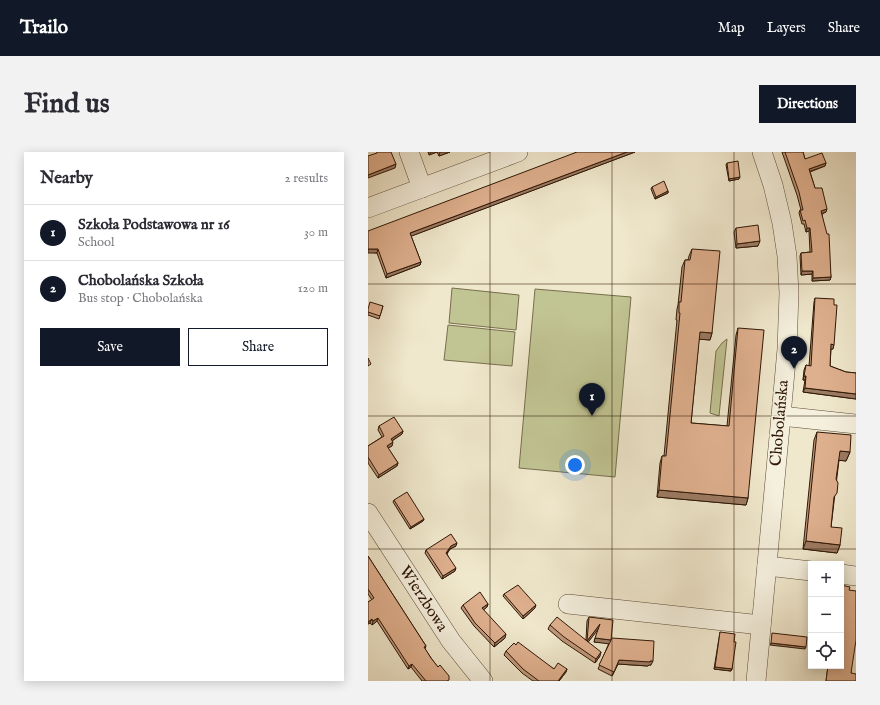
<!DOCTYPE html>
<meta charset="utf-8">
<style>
:root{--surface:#fff;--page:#f2f2f3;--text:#2b2b33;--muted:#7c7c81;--line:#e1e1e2;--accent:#111827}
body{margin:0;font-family:"IM FELL English",serif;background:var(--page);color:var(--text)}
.controls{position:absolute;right:12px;bottom:12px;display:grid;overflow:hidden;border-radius:0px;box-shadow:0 2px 10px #0003}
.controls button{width:36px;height:36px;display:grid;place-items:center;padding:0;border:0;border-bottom:1px solid var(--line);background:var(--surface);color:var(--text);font:20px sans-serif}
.you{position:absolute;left:207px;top:313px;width:14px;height:14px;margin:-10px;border:3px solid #fff;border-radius:50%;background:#1a73e8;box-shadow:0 0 0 6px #1a73e833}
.badge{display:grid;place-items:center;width:26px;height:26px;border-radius:50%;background:var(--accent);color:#fff;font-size:13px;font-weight:700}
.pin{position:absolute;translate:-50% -33px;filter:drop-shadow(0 1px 2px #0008)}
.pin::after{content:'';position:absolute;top:21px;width:14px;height:12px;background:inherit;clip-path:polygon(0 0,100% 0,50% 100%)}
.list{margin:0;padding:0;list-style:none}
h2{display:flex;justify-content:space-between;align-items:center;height:52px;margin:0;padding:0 16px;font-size:17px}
h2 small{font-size:13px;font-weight:400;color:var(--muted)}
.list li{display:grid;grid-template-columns:26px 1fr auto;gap:12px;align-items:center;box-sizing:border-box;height:56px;padding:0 16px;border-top:1px solid var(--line)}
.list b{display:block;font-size:15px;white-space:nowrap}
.list p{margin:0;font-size:13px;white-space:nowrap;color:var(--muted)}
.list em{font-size:13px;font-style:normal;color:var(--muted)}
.actions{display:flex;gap:8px;padding:12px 16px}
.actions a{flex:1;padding:9px 0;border:1px solid var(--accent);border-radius:0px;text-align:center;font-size:14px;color:var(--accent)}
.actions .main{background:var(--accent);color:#fff}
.icon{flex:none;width:22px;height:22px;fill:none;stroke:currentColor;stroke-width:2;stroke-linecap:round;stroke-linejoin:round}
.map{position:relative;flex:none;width:488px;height:529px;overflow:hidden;border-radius:0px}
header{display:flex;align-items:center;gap:24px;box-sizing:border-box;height:56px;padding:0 20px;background:var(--accent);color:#fff}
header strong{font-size:19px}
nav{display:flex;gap:22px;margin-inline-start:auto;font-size:14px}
.intro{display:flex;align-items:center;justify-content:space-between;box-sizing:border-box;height:96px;padding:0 24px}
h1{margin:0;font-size:28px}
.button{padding:10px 18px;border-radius:0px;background:var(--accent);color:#fff;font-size:14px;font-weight:700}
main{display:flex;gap:24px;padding:0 24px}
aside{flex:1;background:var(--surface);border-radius:0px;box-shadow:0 2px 10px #0003}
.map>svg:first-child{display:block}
.green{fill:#c1c493;stroke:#786e4d}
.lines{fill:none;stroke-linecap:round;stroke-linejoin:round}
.minor-casing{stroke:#5e4b38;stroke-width:20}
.minor{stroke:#f5f0de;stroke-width:19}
.wall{fill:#c0977a;stroke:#2e1707}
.shaded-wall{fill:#9c7b63;stroke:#2e1707}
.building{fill:#dfb08e;stroke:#2e1707}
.grid{fill:none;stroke:#2e1707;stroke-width:1;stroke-opacity:0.55}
.labels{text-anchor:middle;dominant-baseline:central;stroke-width:3.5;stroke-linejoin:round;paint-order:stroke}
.street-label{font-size:16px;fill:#2e1707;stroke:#f5f0de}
</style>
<header>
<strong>Trailo</strong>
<nav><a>Map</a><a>Layers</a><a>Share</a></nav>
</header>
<div class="intro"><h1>Find us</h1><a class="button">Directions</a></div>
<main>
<aside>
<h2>Nearby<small>2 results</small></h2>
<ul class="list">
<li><span class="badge">1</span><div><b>Szkoła Podstawowa nr 16</b><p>School</p></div><em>30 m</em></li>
<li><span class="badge">2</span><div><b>Chobolańska Szkoła</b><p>Bus stop · Chobolańska</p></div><em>120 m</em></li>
</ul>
<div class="actions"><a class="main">Save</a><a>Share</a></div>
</aside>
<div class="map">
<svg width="488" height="529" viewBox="0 0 488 529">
<rect width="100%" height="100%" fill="#f0e8cd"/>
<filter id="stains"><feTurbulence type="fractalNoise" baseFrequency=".005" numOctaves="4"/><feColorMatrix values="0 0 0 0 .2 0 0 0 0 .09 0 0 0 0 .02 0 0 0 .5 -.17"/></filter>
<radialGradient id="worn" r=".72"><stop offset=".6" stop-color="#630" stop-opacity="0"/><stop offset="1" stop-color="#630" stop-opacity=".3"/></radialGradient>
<!-- green -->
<g class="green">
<path d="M84 136 151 143 148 178 81 171Z"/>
<path d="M167 137 263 145 247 325 151 316Z"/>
<path d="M80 173 147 180 144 214 76 208Z"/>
<path d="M359 187 351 264 342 261 348 199 354 191Z"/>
</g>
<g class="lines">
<!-- minor casing -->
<g class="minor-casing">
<g id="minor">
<path d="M41 0 54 36"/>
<path d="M0 56 150 0"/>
<path d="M413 264 488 272"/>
<path d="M0 361 83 489 115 529"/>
<path d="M399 414 443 419"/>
<path d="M473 422 488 424"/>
<path d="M200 452 393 473"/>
<path d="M388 529 413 264 419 197 421 141 419 104 414 71 405 33 394 0"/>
</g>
</g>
<!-- minor -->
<use href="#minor" class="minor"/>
</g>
<!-- wall -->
<g class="wall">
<path d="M60 0H82L71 4 69 0 61 3Z"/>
<path d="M209 0H267L43 84 53 110 52 113 18 126 9 101 0 100Z"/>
<path d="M414 0H435L437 7 458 11 457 14 442 20 447 36 458 60 454 62 463 125 462 128 444 129V122L433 123 432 104 433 101 442 100 441 79 438 80 436 72H434L431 61 432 58H433L429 43Z"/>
<path d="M359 11 371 27 361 29 358 13Z"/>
<path d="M284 35 300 39V41L287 47 283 37Z"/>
<path d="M368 76 390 94 368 96 366 80Z"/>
<path d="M324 97 344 181 342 188 331 187 323 271 359 274 368 183 370 176 380 346 378 353 289 345 292 311 294 304H296L309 168H308L309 157 310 153 314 115 317 108H320L321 104Z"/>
<path d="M447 146 465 197H463L462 214 478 220 488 221V247L435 240 437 228H435L436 218 438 213 441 214 446 150Z"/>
<path d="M15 154 11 167 0 163V157Z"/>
<path d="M11 274 35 279 34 282 24 289V294L20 296 30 311 29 314 10 326 0 311V294L14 285 10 278Z"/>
<path d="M449 280 482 300 478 309 471 308 463 375 472 393 469 401 435 397 446 288Z"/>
<path d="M26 348 56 367 55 369 42 377 25 350Z"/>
<path d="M88 394 82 397 79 402 87 419 74 427 57 401 58 398Z"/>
<path d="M0 404 58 494 57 497 63 506 80 529H54L43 515 40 517 9 469 4 473 2 471 0 472V450L4 448 0 442Z"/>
<path d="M481 438 483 521 488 529H458L460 514H473Z"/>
<path d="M136 442 167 456 155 467 135 444Z"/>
<path d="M120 452 119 455 115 458 137 486 126 495 106 474 93 456 95 453Z"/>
<path d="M221 465 243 488 283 513H281L280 514 250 512 244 524 230 517 241 491 226 490 231 476 220 490 232 504 227 511 194 489 180 477 182 473 218 488 219 469Z"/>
<path d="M352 480 366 490 364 517 363 519 346 517Z"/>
<path d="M148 493 186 517H199L198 520 191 529H165L154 521 136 503 138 499Z"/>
</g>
<!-- shaded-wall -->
<g class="shaded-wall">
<path d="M63 0H69L61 3Z"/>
<path d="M72 0H82L71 4Z"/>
<path d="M259 0H267L41 85 42 81Z"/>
<path d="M458 11 457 14 440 20 441 17Z"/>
<path d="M28 12 27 16 0 26V23Z"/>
<path d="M372 25 371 27 361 29V27Z"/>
<path d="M300 39V41L287 47 288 45Z"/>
<path d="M459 57 458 60 452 62 453 59Z"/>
<path d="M439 76H442L441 79 438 80Z"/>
<path d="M392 89 390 94 368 96 369 92Z"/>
<path d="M0 97H10L9 101H0Z"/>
<path d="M53 110 52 113 18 126 19 122Z"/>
<path d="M434 119H445L444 122 433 123Z"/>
<path d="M463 125 462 128 444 129 445 126Z"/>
<path d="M332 180 344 181 342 188 329 187Z"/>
<path d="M463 192 466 193 465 197H461Z"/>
<path d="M436 224H438L437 228H435Z"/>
<path d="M437 236 488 242V247L435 240Z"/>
<path d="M35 279 34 282 22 290 23 287Z"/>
<path d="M25 290 24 294 18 297 19 294Z"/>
<path d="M472 299 482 300 478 309 468 308Z"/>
<path d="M30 311 29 314 10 326 11 323Z"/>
<path d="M291 338 380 346 378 353 289 345Z"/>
<path d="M56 367 55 369 42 377 43 375Z"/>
<path d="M438 389 472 393 469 401 435 397Z"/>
<path d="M89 391 88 394 82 397 77 404 78 401 83 394Z"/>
<path d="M88 416 87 419 74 427 75 424Z"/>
<path d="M120 452 119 455 113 460 114 456Z"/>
<path d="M168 453 167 456 155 467V464Z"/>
<path d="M10 466 9 469 4 473 5 469Z"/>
<path d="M4 467 2 471 0 472V470Z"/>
<path d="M232 472 231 476 218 493 219 489Z"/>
<path d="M138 482 137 486 126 495 127 491Z"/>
<path d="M227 486 243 488 242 492 226 490Z"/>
<path d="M403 491 438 495 437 497 402 493Z"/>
<path d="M233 500 232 504 227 511 228 507Z"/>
<path d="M251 508 282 509H285L283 513H281L280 514 250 512 244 524Z"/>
<path d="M44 512 43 515 40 517 41 514Z"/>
<path d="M347 515 364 517 363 519 346 517Z"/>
<path d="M199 517 198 520 191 529H190Z"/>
</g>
<!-- building -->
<g class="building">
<path d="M9 0H23L28 12 0 23V4L9 1Z"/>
<path d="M209 0H259L42 81 53 110 19 122 10 97H0V79Z"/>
<path d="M417 0H435L437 7 454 1 458 11 441 17 447 36H454L459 57 453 59 459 82H461L463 125 445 126V119H434L433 101 444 100 442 76H439L437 68 435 69 432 58H435L431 40Z"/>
<path d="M370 9 372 25 361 27 359 11Z"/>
<path d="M296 29 300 39 288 45 284 35Z"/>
<path d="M390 73 392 89 369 92 368 76Z"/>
<path d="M324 97 352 99 344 181 332 180 323 271 361 274 370 176 396 178 380 346 291 338 294 304H298L312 161H311V150H313L317 108H322Z"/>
<path d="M447 146 466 147V153H469L466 193 463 192 462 214 478 220 488 221V242L437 236 438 224H436L438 213 443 214Z"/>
<path d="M2 150 15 154 12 164 0 160V157Z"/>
<path d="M0 206 3 212 0 214Z"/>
<path d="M26 265 35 279 23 287 25 290 19 294 30 311 11 323 0 305V294L16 284 11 274Z"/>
<path d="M449 280 483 283 482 300 472 299 468 327 470 331 469 341 466 345 463 375 474 376 472 393 438 389Z"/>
<path d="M39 340 56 367 43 375 26 348Z"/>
<path d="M83 382 89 391 83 394 78 401 88 416 75 424 58 398Z"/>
<path d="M0 404 58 494 56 495 63 506 70 515 72 513 81 524V528L79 529H58L44 512 41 514 10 466 5 469 4 467 0 470V450L6 446 0 437Z"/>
<path d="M150 433 168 453 155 464 136 442Z"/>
<path d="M473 433 482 435 481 438 488 439V488L483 521 488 522V529H458L460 514H473Z"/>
<path d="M112 440 120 452 114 456 138 482 127 491 107 471 95 453Z"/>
<path d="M189 465 219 489 221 465 245 468 243 488 227 486 232 472 219 489 233 500 228 507 196 485 182 473Z"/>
<path d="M352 480 367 482 366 490H368L364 517 347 515Z"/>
<path d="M404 481 439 485 438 495 403 491Z"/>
<path d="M244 486 286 489 285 509H282V510L251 508 246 520 231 513Z"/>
<path d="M150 490 186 517 190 511 199 517 190 529H171L155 517 138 499 146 491 148 493Z"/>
</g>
<!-- grid -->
<path class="grid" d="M122 0V529M244 0V529M366 0V529M0 132H488M0 264H488M0 397H488"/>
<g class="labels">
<!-- street labels -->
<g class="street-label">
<text transform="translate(412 271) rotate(-85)">Chobolańska</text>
<text transform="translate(55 447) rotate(57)">Wierzbowa</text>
</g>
</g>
<rect width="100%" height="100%" filter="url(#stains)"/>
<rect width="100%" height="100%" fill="url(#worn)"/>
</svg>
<div class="controls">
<button>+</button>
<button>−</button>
<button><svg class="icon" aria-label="locate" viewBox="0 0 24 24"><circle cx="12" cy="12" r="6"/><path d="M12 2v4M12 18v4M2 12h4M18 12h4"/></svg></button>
</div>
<div class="you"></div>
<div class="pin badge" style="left:224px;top:264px">1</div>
<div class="pin badge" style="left:426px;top:217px">2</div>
</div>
</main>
